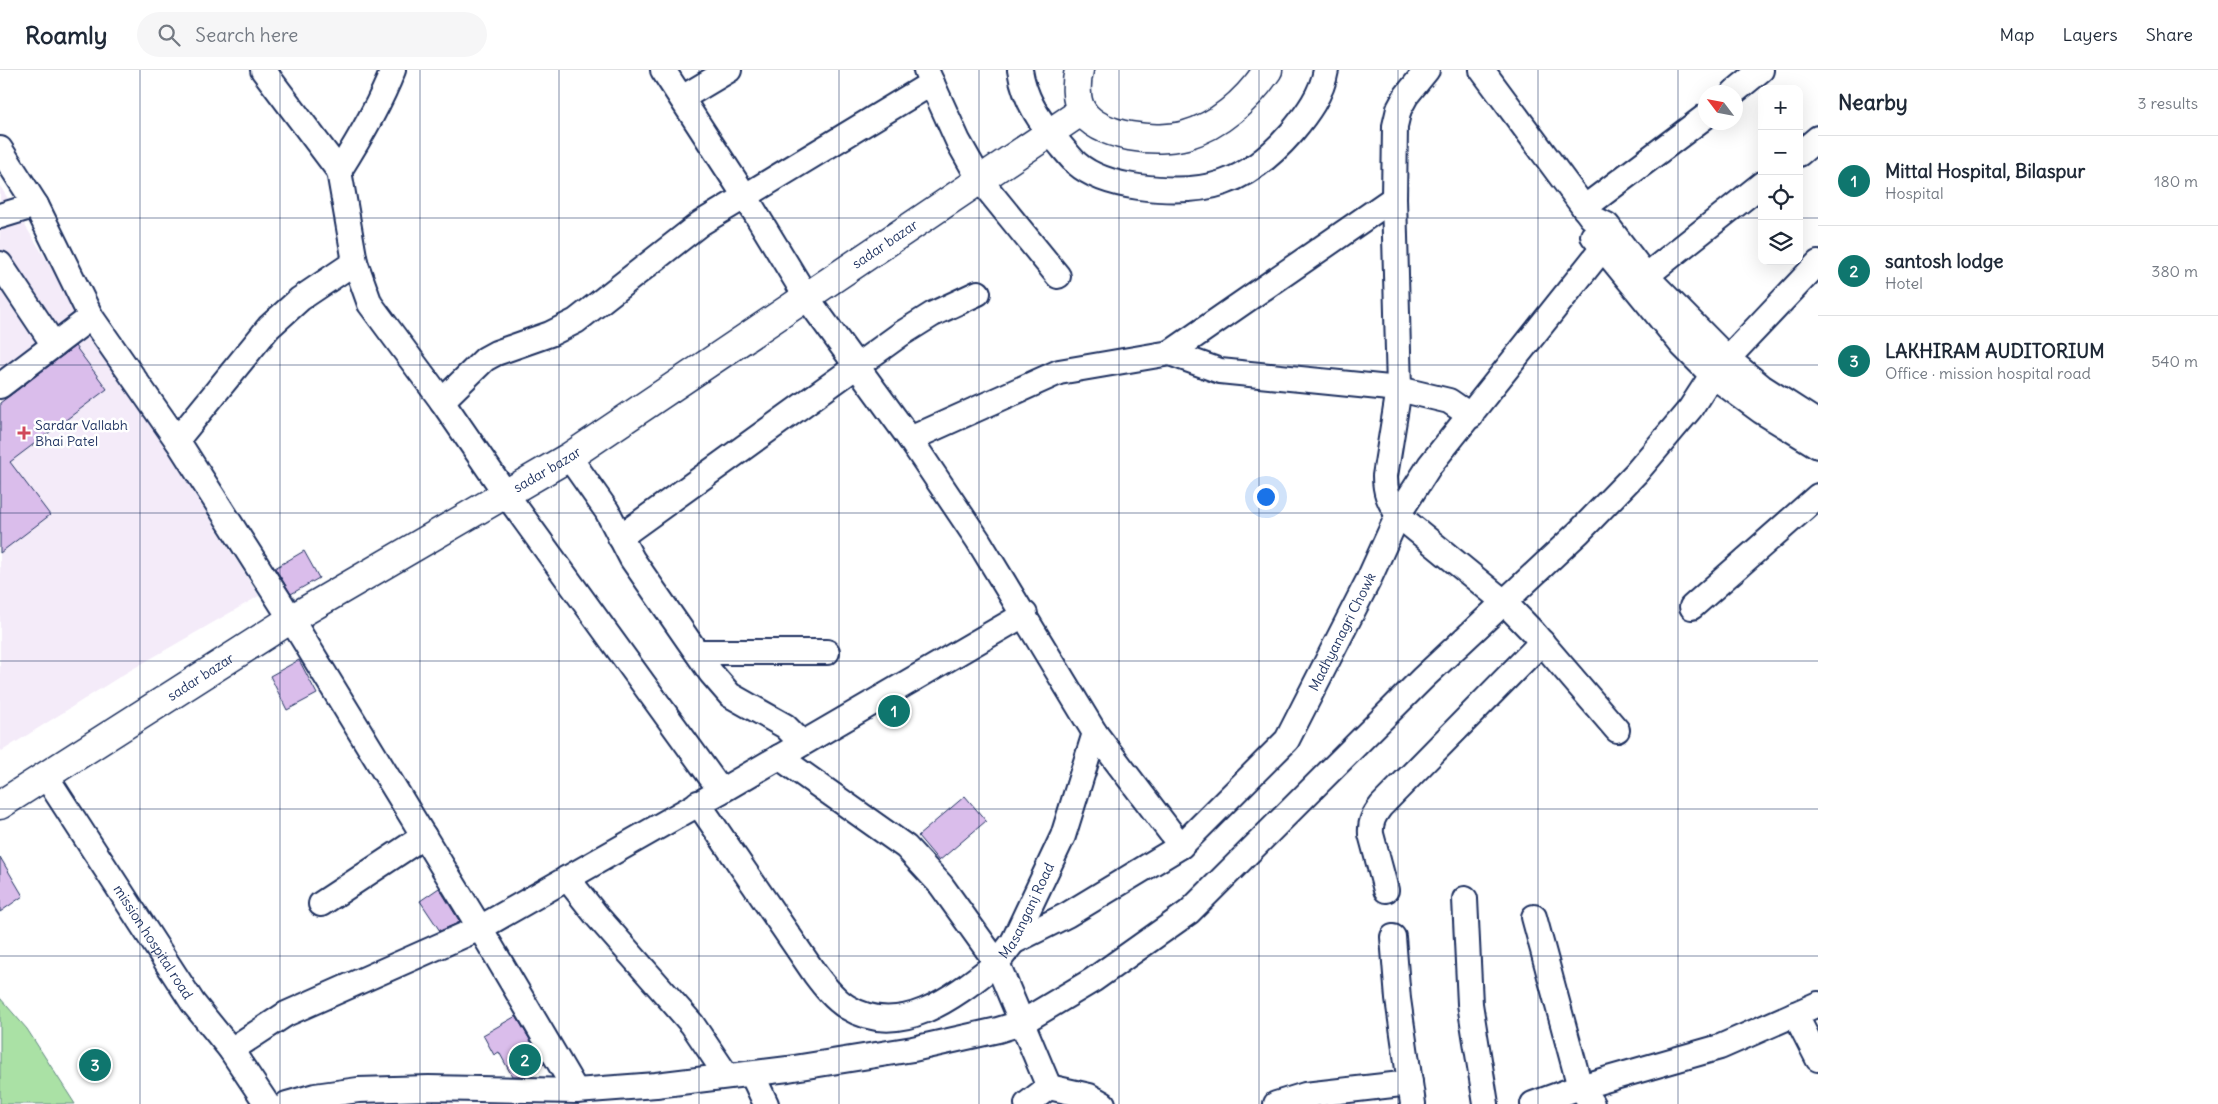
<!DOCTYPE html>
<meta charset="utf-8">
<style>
:root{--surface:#fff;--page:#f6f6f7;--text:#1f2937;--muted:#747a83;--line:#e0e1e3;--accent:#0f766e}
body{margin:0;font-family:Delius,sans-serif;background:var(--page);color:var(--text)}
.controls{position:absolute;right:15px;top:15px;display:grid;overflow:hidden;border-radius:10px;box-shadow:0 5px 20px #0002}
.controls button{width:45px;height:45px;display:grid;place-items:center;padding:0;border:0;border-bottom:1px solid var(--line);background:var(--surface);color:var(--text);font:25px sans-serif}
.compass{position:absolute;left:1698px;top:15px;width:45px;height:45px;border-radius:50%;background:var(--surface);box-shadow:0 5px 20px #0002;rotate:302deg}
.you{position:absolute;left:1265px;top:426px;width:18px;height:18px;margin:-12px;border:4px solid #fff;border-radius:50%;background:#1a73e8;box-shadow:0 0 0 8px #1a73e833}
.badge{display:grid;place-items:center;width:32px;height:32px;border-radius:50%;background:var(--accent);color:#fff;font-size:16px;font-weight:700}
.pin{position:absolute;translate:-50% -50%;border:2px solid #fff;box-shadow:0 1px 5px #0006}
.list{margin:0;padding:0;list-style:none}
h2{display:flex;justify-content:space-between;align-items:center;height:65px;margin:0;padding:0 20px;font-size:21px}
h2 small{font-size:16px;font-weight:400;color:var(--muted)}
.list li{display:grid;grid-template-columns:32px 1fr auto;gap:15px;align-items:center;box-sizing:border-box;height:90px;padding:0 20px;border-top:1px solid var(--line)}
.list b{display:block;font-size:19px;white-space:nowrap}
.list p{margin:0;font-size:16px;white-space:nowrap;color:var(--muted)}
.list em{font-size:16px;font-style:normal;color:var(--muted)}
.icon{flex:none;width:28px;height:28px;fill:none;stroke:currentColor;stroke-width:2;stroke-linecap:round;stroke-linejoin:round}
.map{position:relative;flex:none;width:1818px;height:1034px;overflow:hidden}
header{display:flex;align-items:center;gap:30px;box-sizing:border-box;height:70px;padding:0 25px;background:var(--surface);border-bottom:1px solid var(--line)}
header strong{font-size:24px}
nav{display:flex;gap:28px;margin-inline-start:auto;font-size:18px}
.search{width:350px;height:45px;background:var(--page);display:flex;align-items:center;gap:12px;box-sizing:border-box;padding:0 18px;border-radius:28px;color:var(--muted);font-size:19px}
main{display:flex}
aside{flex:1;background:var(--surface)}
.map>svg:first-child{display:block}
.built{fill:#f4ebf9}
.green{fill:#aae1a5;stroke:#628882}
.building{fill:#dabdeb;stroke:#1b2f5e}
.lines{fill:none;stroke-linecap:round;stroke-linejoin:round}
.minor-casing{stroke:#1b2f5e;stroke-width:28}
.major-casing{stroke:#1b2f5e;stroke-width:31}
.minor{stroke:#fff;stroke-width:24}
.major{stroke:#fff;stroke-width:28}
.grid{fill:none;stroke:#1b2f5e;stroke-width:1;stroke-opacity:0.55}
.poi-dot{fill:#d1495b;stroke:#fff;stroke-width:2}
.labels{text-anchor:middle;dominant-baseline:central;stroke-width:5;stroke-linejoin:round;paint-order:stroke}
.street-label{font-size:14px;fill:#1b2f5e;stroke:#fff}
.poi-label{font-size:14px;fill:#1b2f5e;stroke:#fff;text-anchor:start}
</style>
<header>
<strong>Roamly</strong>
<div class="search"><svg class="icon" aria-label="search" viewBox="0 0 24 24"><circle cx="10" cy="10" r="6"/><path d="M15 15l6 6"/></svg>Search here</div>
<nav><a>Map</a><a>Layers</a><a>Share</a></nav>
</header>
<main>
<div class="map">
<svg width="1818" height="1034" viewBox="0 0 1818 1034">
<rect width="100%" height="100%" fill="#fff"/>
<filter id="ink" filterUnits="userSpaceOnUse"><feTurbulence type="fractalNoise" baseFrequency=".02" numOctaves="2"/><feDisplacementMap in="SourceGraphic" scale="10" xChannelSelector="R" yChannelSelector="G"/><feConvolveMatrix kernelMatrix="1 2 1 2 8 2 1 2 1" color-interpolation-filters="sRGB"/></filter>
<g filter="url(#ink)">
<!-- built -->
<path class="built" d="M0 116 259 526 124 604 2 681 0 679Z"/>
<!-- green -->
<path class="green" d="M0 928 27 959 75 1034H0Z"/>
<!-- building -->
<g class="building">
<path d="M75 276 107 319 10 392 50 445 0 483V333Z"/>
<path d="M304 481 319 508 291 524 275 498Z"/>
<path d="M299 590 317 624 287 640 270 606Z"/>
<path d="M902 631 908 642 889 653 883 642Z"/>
<path d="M965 726 986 751 939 791 918 766Z"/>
<path d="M0 787 23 826 0 842Z"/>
<path d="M439 818 460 852 440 861 420 831Z"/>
<path d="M516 946 544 994 524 1006H512L499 982 494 985 483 965Z"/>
</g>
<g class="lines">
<!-- minor casing -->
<g class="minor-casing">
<g id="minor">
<path d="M263 0 339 101 355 192 370 234 442 331 506 424 721 721"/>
<path d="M663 0 745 126 807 228 910 369 978 470 1095 663 1181 776"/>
<path d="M926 0 958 71 980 110 1058 206"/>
<path d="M1020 0C1024 26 1038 50 1056 70 1063 78 1069 86 1076 93 1093 108 1117 114 1139 117 1206 126 1247 114 1292 62 1307 44 1322 24 1326 0"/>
<path d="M1427 0 1406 26 1399 39 1395 56 1394 128 1399 319 1385 406C1385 422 1389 431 1398 445L1503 531 1533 562 1617 660"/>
<path d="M1482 0 1591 147 1607 155 1646 206 1727 288 1762 317 1818 353"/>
<path d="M1734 22 1761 0"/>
<path d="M682 28 729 0"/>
<path d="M0 79 36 135 91 247 177 370 291 549 480 858 576 1021"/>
<path d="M1799 84 1818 68"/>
<path d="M339 101C360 68 379 36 393 0"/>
<path d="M1584 138 1706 46"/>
<path d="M0 146 36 135"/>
<path d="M1593 166 1682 275 1712 305 1761 341 1818 376"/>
<path d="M0 194 54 275"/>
<path d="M1646 206 1762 114"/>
<path d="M1170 283 1394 128"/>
<path d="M0 316 91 247"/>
<path d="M442 331 485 289 496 283 550 264 576 251 701 153 932 13"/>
<path d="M910 369 1059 302 1170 283 1220 301 1399 319 1449 331 1471 346"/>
<path d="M177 370 269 257 300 229 355 192"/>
<path d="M569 387 607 441 632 489 711 603 730 625 785 656 802 673"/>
<path d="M620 467 901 264 933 244 978 223"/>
<path d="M1692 537 1818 426"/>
<path d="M697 582H827"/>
<path id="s1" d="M45 705 193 933 231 980 267 1034"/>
<path d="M698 733 815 904C824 916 834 929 847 937 901 970 955 926 997 893L941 815 906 777 779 687"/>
<path d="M567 808 597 846 692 954 727 1006"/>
<path d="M1386 820 1371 764C1370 752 1374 745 1381 736L1542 572"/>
<path d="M1465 829 1470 934 1486 1034"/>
<path d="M321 834 424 766"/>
<path d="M1534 847 1580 1017 1592 1034"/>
<path d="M1393 867 1398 929 1413 1034"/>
<path id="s2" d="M1013 872 1067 845 1181 776 1287 670 1368 511 1398 445 1430 395 1602 179"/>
<path d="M1795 944 1818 989"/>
<path d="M231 980 286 944 480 858 721 721 1025 544"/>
<path d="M752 1004 766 1034"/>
<path id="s3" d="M1049 1017 997 893 1013 872 1063 766 1095 663"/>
<path d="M1049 1017 1089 1026 1103 1034"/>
<path d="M287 1034 315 1026 358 1020 429 1018 576 1021 656 1015 788 999 913 979 998 960 1021 953 1093 910 1189 842 1423 608 1579 462 1636 403 1690 339 1712 305 1818 193"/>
<path d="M1027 1034 1049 1017"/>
<path d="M1276 1034 1305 1025 1410 1013"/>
<path d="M1533 1034 1580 1017 1720 977 1818 934"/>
</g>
</g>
<!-- major casing -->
<g class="major-casing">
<g id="major">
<path d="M1079 0C1076 12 1075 30 1082 41 1100 68 1158 73 1186 65 1220 55 1248 29 1268 0"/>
<path id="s4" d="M0 735 291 549 569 387 1082 41"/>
</g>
</g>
<!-- minor -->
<use href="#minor" class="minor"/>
<!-- major -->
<use href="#major" class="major"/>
</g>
</g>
<!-- grid -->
<path class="grid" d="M140 0V1034M280 0V1034M420 0V1034M559 0V1034M699 0V1034M839 0V1034M979 0V1034M1119 0V1034M1259 0V1034M1398 0V1034M1538 0V1034M1678 0V1034M0 148H1762M1799 148H1818M0 295H1818M0 443H1818M0 591H1818M0 739H1818M0 886H1818"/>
<!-- markers -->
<path class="poi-dot" d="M21.5 355.5h5v5h5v5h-5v5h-5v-5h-5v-5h5z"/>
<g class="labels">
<!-- street labels -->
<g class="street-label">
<text stroke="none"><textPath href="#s4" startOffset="1048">sadar bazar</textPath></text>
<text stroke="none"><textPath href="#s4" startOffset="642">sadar bazar</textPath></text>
<text stroke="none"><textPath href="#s2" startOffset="465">Madhyanagri Chowk</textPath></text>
<text stroke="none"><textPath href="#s4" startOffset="238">sadar bazar</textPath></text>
<text stroke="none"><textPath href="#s3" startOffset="195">Masanganj Road</textPath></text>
<text stroke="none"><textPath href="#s1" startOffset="199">mission hospital road</textPath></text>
</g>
<!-- poi labels -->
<g class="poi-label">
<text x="35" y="355">Sardar Vallabh<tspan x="35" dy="16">Bhai Patel</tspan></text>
</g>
</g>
</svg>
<div class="controls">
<button>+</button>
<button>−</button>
<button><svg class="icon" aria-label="locate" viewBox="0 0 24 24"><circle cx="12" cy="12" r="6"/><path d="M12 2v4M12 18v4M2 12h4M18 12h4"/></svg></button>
<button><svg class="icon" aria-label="layers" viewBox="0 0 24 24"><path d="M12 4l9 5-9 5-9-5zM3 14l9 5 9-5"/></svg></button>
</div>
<svg class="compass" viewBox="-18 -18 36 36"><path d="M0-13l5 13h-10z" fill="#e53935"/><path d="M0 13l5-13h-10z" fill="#747a83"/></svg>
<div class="you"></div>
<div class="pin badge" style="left:894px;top:641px">1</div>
<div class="pin badge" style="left:525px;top:990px">2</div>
<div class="pin badge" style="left:95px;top:995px">3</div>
</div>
<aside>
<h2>Nearby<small>3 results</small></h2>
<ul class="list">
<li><span class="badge">1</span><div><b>Mittal Hospital, Bilaspur</b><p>Hospital</p></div><em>180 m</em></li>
<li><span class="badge">2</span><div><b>santosh lodge</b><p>Hotel</p></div><em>380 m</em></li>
<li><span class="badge">3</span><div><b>LAKHIRAM AUDITORIUM</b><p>Office · mission hospital road</p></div><em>540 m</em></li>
</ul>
</aside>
</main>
